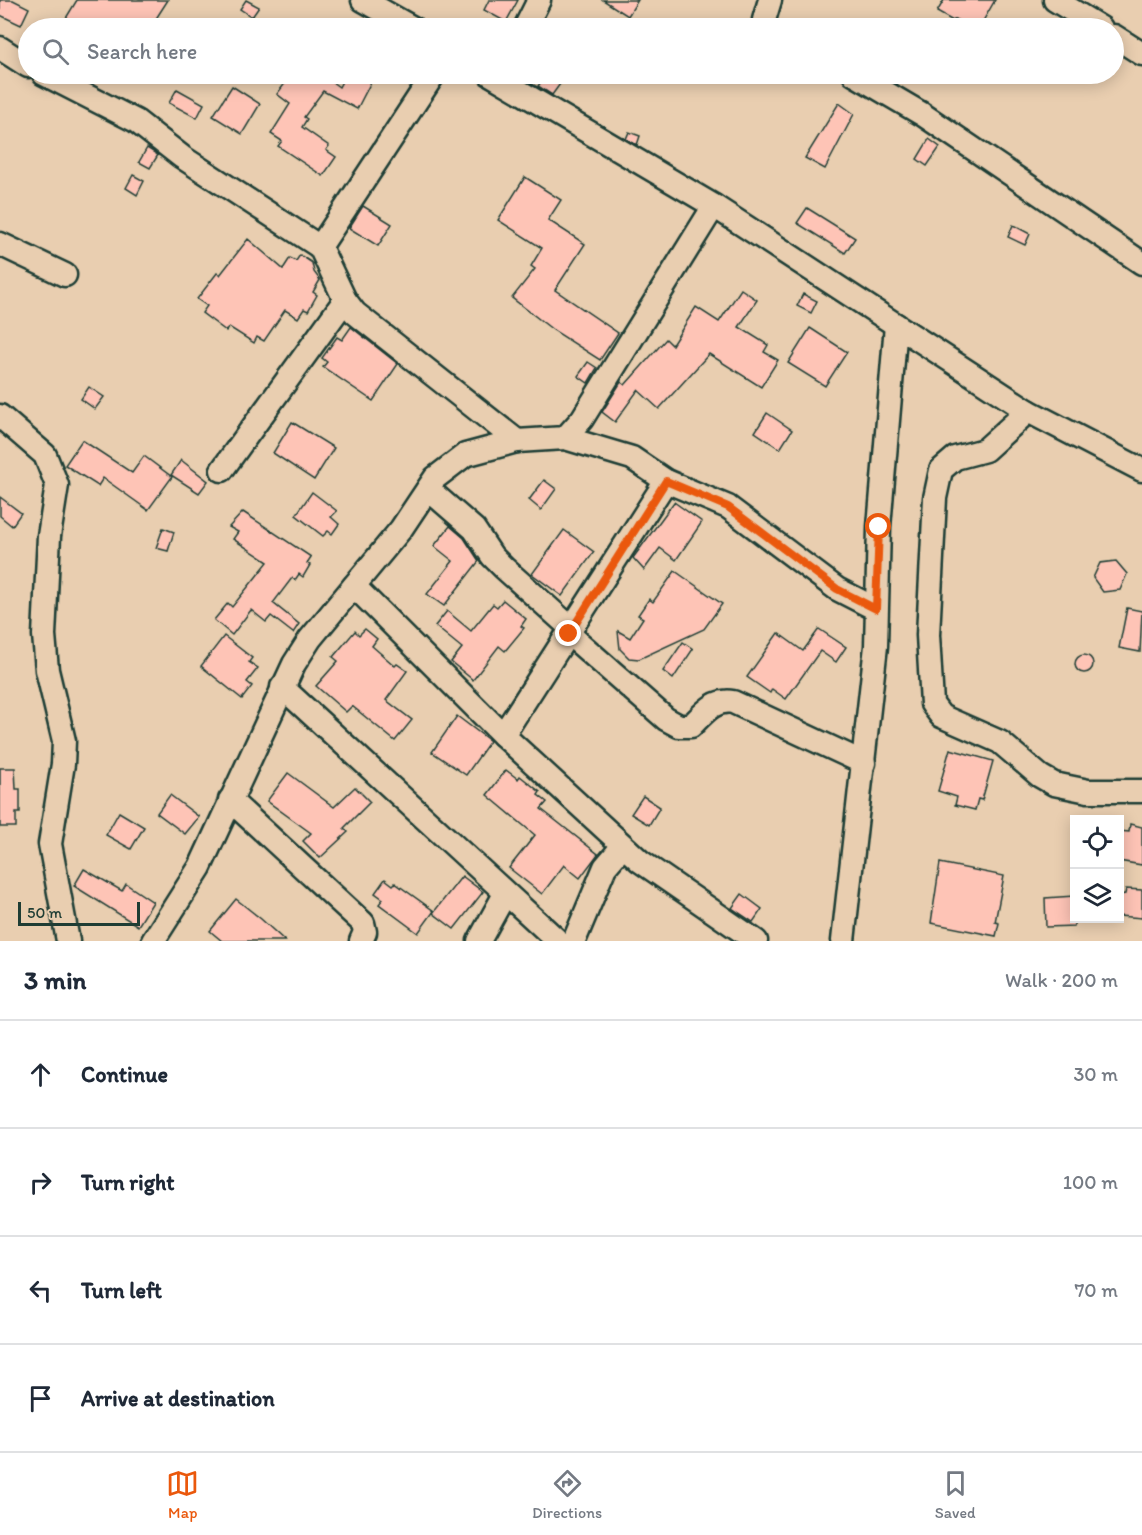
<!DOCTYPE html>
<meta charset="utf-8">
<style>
:root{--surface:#fff;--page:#f2f2f3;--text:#1f2937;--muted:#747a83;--line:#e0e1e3;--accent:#ea580c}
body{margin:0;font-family:Itim,sans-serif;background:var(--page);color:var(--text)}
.controls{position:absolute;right:18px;bottom:18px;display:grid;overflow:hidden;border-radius:0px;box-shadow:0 3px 15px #0003}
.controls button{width:54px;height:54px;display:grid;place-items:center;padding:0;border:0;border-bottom:2px solid var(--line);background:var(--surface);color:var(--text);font:30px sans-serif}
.scale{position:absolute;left:18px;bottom:15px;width:122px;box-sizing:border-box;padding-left:6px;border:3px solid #1f3d34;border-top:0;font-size:16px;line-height:21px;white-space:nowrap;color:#1f3d34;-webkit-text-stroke:4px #e9ceb0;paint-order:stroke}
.stop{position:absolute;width:18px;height:18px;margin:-14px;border:4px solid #ea580c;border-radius:50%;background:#fff}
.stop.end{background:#ea580c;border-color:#fff;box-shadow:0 2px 6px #0008}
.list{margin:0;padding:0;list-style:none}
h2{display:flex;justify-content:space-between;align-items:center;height:78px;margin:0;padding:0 24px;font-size:26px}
h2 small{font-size:20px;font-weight:400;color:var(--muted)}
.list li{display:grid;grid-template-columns:39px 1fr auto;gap:18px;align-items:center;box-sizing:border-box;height:108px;padding:0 24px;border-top:2px solid var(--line)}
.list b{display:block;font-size:22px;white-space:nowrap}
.list em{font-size:20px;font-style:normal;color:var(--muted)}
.icon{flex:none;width:33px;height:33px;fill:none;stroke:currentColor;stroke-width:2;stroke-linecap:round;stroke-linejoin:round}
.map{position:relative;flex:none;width:1142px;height:941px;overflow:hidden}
.search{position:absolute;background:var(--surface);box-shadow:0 3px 15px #0003;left:18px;right:18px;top:18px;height:66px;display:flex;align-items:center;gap:15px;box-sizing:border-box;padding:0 21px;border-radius:33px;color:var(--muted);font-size:22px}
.sheet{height:510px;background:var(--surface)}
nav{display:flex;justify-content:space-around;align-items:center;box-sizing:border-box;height:84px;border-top:2px solid var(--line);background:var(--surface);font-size:16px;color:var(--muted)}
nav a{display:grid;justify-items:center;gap:3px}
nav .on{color:var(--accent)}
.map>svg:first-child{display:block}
.building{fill:#fec4b6;stroke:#1f3d34;stroke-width:1.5}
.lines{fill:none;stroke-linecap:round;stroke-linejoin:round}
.minor-casing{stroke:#1f3d34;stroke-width:27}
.minor{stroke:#e9ceb0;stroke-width:22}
.route{stroke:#ea580c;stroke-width:8}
</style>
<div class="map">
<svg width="1142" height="941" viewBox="0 0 1142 941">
<rect width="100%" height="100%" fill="#e9ceb0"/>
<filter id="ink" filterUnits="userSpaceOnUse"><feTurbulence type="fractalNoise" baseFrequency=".0167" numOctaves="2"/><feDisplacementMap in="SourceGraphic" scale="12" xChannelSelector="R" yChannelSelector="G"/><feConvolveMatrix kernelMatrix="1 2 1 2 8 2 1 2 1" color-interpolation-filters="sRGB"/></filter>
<g filter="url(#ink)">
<!-- building -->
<g class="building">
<path d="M0 0H13L29 8 21 25 0 15Z"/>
<path d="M77 0H168L150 28H60Z"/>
<path d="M246 0 259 7 252 17 240 9Z"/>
<path d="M489 0H518L506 22 484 10Z"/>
<path d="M603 0H638L628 16Z"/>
<path d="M944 0H995L979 28H972L955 19 953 21 937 12Z"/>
<path d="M292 74H321L339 87 346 74H375L357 109 323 91 304 117 307 119 302 127 329 146 326 150 336 157 323 176 278 146 282 141 271 134 290 104 277 94Z"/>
<path d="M546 75 560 84 552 95 538 86Z"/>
<path d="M232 86 260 104 242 134 213 116Z"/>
<path d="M177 89 204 104 197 118 169 103Z"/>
<path d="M839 103 854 114 825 169 805 158Z"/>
<path d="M629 132 640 136 637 145 626 139Z"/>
<path d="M929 139 940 147 927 166 917 159Z"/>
<path d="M147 148 158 155 150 168 139 162Z"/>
<path d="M133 175 144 181 137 195 126 188Z"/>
<path d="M525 177 561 200 548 220 585 244 555 290 618 333 600 360 553 330 512 298 535 269 531 266 542 248 498 220Z"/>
<path d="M363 206 392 224 378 246 349 228Z"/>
<path d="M807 208 855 238 845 253 797 223Z"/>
<path d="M1013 225 1030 234 1025 245 1008 237Z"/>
<path d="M248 239 283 269 290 258 296 261 300 255 312 263 314 272 320 280 313 292 317 295 308 311 304 309 298 318 285 310 264 341 257 337 254 343 229 327 226 331 202 313 207 306 197 299 217 273 220 275Z"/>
<path d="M741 289 757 300 739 327 768 345 764 352 778 360 761 387 709 354 659 409 638 390 615 422 602 412 621 382 625 385 666 339 672 345 696 307 719 322Z"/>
<path d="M803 294 817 301 811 313 797 306Z"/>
<path d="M351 327 398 364 373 401 323 367 327 362 322 358 337 337 342 340Z"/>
<path d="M810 328 847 352 825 386 788 363Z"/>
<path d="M588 362 597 368 588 383 578 376Z"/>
<path d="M89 387 104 397 95 409 81 399Z"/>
<path d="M767 413 792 430 780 449 755 432Z"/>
<path d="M292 422 334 448 314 480 273 453Z"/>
<path d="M82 440 132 473 144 456 172 477 148 510 103 478 98 486 65 465Z"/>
<path d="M181 460 208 481 199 493 171 475Z"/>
<path d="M544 480 556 489 541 510 529 500Z"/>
<path d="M312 492 337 511 331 517 339 524 332 534 328 531 323 536 296 515Z"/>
<path d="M0 497 21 513 12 526 0 516Z"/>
<path d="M674 502 702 522 676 560 660 548 644 570 633 558Z"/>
<path d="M243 512 311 557 307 563 310 565 303 577 299 574 295 580 292 578 273 603 299 624 293 633 271 616 266 622 251 610 232 635 214 620 228 603 232 607 268 562 233 539 238 532 229 527Z"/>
<path d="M450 526 464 538 479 561 444 606 427 594 453 561 434 546Z"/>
<path d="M163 528 174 532 168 551 156 548Z"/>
<path d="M564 530 594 552 562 596 532 574Z"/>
<path d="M1116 561 1127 574 1120 590 1103 592 1093 578 1100 563Z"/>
<path d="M675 571 722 604 704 629 639 659 629 658 620 649 618 631 630 638 643 618 638 615 649 599 653 602Z"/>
<path d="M503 600 526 619 521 626 524 628 505 651 499 646 473 680 451 662 462 648 435 626 447 611 471 631 493 604 497 607Z"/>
<path d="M1127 608 1142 611 1140 652 1119 648Z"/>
<path d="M365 629 377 639 372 646 395 666 397 664 407 671 386 700 412 720 395 741 352 706 346 712 316 686 338 661 333 657 355 631 359 635Z"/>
<path d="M819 629 846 647 836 662 820 651 786 699 772 689 770 693 747 677 778 633 803 651Z"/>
<path d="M224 636 252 658 249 662 258 668 247 682 252 686 242 699 201 666Z"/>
<path d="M683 642 693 649 673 679 663 671Z"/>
<circle cx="1084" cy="664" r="9"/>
<path d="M457 716 490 741 466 775 432 752Z"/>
<path d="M950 749 993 761 982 800 978 799 975 810 955 805 957 797 938 791Z"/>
<path d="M0 768H15L16 789H20V813H16V827H0Z"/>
<path d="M506 770 518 779 520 776 540 792 538 795 547 802 541 809 598 854 580 878 564 865 542 894 509 868 535 835 487 795Z"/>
<path d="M288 773 334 807 355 787 370 802 344 828 348 832 320 858 303 841 311 833 267 801Z"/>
<path d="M170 795 199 817 185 834 157 813Z"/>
<path d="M643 796 660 807 649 825 631 814Z"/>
<path d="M119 812 144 827 131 849 106 835Z"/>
<path d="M1130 824 1142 827V865L1119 861V831L1129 832Z"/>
<path d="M940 863 1004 876 995 922 999 923 996 936 931 923Z"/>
<path d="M84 869 122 891 126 884 153 902 138 926 74 886Z"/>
<path d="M462 876 483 892 454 929 433 913Z"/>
<path d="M385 879 393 885 395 883 434 911 418 933 379 904 383 899 375 893Z"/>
<path d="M1126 889 1142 890V918L1119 916V895L1125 894Z"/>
<path d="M742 894 762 909 753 922 732 908Z"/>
<path d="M1074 896V926L1046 927 1045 898Z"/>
<path d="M236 899 261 919 285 941H222L210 931Z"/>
</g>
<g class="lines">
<!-- minor casing -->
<g class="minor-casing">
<g id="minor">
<path d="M363 0 413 28"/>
<path d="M1055 0 1101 28"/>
<path d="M525 28 539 0"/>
<path d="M767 28 764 20 770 0"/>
<path d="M1114 36 1142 54"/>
<path d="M0 48 28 66"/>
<path d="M44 74 136 121 182 157 320 247 345 300 355 313 517 441"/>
<path d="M490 74 714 206 1028 411 1142 470"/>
<path d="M854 74 922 114 1142 263"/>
<path d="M0 244 65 275"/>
<path d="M320 247 434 74"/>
<path d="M1028 411 985 450 955 458 941 470 935 498 928 635 932 704 941 716 1000 742 1040 776 1054 784 1088 791H1142"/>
<path d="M0 416 45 455 57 485 49 536 44 635 47 670 64 741 63 764 50 844 68 941"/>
<path d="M565 438 632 458 666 481 728 507 837 589 876 609"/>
<path d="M222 470 345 300"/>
<path d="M428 489 474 529 492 556 504 568 572 629"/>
<path d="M354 586 503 735 640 861 756 941"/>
<path d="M569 634 666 719 679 726H691C704 713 714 699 733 702L864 763"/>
<path d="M282 687 558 941"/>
<path d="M503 735 666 481"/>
<path d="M230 800 363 923 365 932 361 941"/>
<path d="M153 941 200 867 294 664 310 639 401 529 435 478 465 455 517 441 565 438 582 419 714 206"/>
<path d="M479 941 505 894"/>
<path d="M574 941 605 867 623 846"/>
<path d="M843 941 876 646 879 527 896 325"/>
</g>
</g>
<!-- minor -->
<use href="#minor" class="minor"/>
</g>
</g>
<g class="lines" filter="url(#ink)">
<!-- route -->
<path class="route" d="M569 634 666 481 728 507 837 589 876 609 879 527"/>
</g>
</svg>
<div class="controls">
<button><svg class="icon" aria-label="locate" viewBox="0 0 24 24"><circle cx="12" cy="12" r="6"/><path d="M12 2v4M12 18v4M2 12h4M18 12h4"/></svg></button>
<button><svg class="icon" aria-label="layers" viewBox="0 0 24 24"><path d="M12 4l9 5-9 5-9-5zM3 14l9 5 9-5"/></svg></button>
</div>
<div class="scale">50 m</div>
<div class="stop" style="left:879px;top:527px"></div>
<div class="stop end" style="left:569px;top:634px"></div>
<div class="search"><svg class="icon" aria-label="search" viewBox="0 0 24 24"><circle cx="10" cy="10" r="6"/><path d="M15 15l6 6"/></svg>Search here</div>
</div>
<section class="sheet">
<h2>3 min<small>Walk · 200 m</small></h2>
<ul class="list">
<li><svg class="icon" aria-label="ahead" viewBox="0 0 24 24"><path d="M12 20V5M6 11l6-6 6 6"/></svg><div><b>Continue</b></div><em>30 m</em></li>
<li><svg class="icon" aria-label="right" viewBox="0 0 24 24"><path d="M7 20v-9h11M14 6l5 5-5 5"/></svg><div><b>Turn right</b></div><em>100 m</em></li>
<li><svg class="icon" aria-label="left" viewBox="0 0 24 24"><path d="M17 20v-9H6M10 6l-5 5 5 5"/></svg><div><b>Turn left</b></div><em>70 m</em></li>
<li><svg class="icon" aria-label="arrive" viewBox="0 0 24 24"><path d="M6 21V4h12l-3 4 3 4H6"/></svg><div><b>Arrive at destination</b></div></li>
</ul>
</section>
<nav>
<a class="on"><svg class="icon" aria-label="map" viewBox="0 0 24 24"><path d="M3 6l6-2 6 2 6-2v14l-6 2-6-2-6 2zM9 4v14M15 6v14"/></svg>Map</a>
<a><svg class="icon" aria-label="directions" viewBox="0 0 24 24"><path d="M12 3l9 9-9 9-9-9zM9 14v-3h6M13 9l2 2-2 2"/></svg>Directions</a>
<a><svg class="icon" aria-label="saved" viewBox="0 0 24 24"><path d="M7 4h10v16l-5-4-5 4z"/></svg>Saved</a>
</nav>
